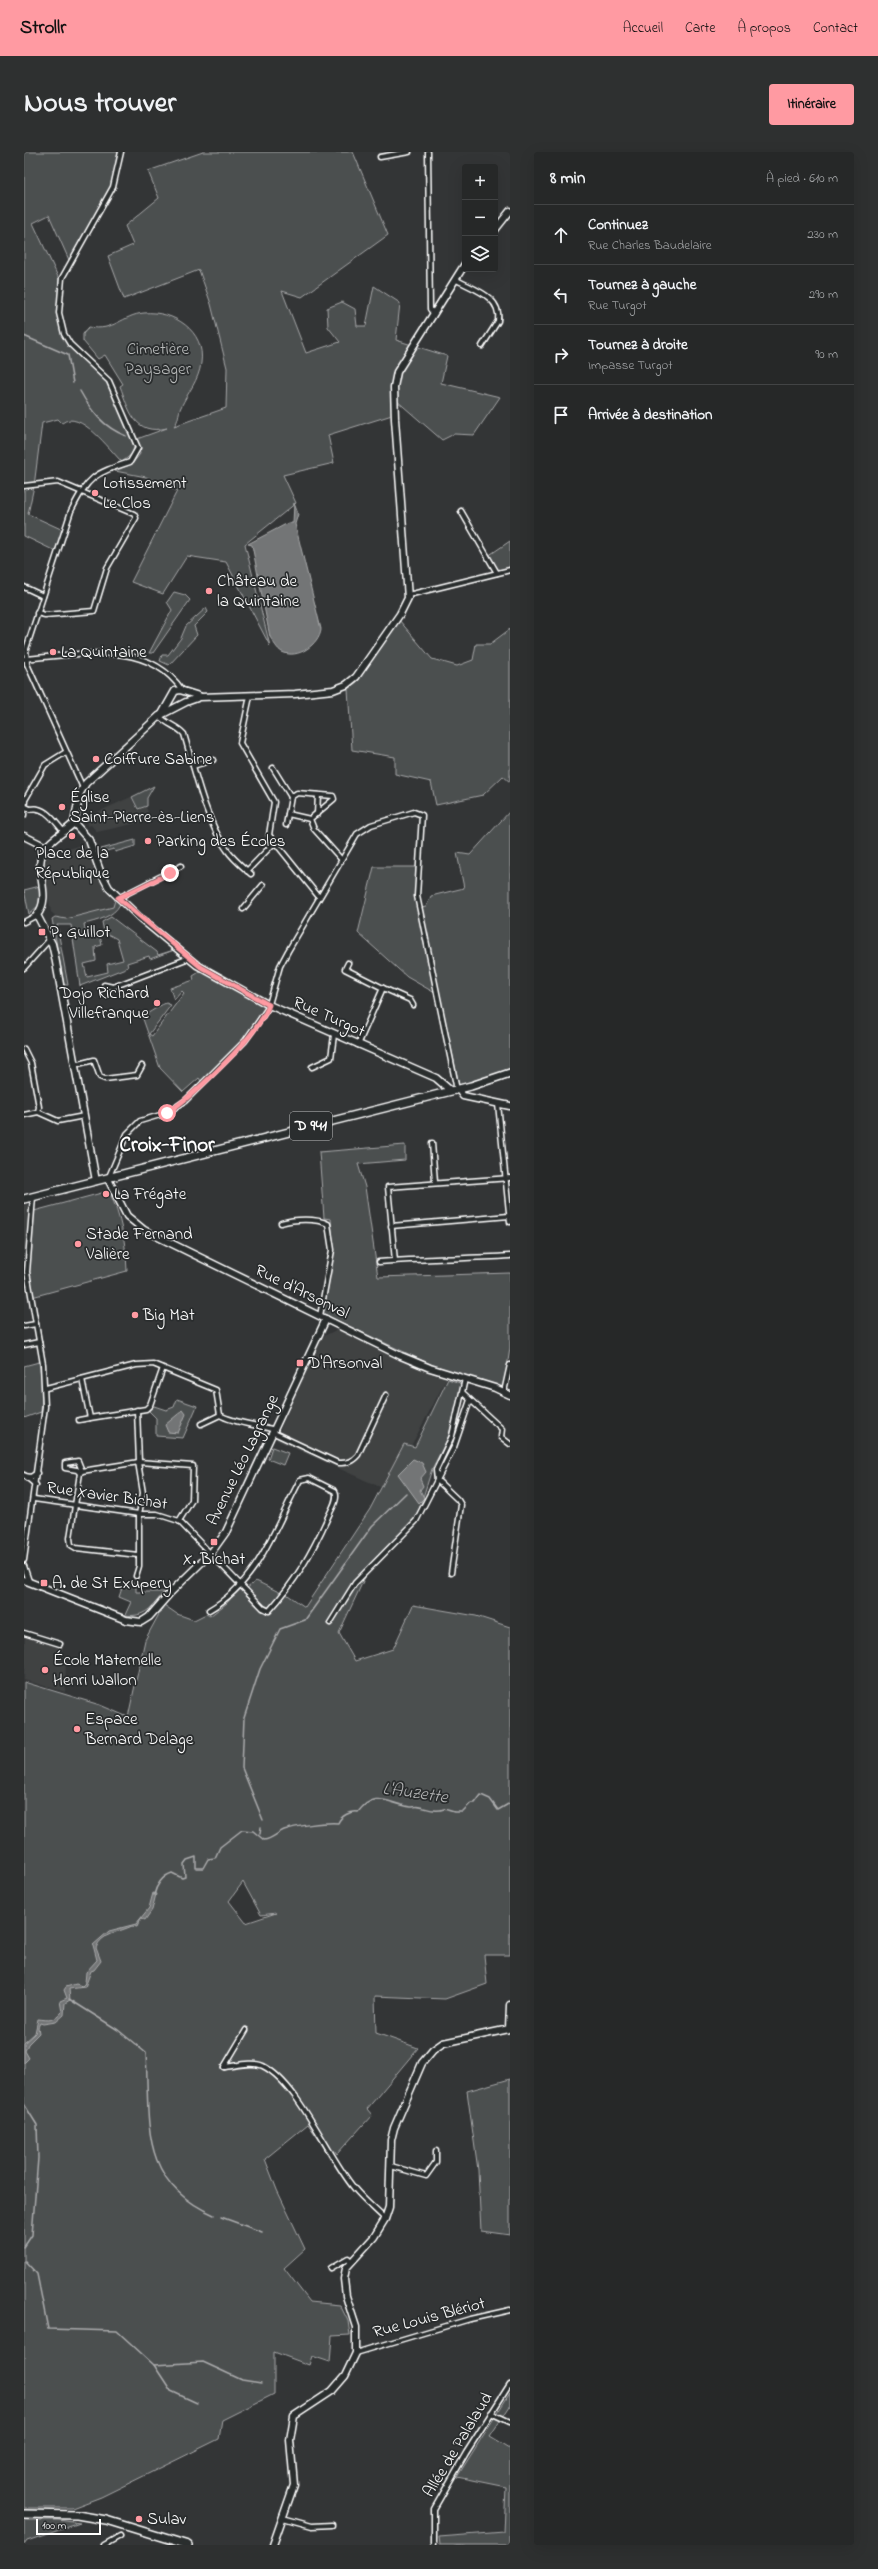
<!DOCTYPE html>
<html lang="fr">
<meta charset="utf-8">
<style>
:root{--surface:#262828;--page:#2e3030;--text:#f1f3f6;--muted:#a4a6a8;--line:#424445;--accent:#ff9aa2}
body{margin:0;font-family:"Indie Flower",sans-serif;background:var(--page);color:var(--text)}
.controls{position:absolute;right:12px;top:12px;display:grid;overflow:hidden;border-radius:4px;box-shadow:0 4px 16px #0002}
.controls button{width:36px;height:36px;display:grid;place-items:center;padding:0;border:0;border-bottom:1px solid var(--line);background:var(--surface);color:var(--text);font:20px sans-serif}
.scale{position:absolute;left:12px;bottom:10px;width:65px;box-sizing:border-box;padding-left:4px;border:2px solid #fff;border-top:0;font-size:11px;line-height:14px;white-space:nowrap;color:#fff;-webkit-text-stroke:3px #2a2d2e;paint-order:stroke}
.stop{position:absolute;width:12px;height:12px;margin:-9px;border:3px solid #ff9aa2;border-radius:50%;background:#fff}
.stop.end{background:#ff9aa2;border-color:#fff;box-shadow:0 1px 4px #0008}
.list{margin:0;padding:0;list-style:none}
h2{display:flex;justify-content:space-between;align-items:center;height:52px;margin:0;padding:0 16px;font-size:17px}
h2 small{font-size:13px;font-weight:400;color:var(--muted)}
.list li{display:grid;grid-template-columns:26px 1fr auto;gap:12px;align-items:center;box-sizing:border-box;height:60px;padding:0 16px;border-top:1px solid var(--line)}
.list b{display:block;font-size:15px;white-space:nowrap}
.list p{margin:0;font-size:13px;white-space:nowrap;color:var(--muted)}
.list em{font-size:13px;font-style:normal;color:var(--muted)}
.icon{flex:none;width:22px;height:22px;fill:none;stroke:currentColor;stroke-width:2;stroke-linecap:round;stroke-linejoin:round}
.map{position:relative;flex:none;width:486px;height:2393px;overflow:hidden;border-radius:4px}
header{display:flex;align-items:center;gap:24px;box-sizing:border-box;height:56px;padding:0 20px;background:var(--accent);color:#111}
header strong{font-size:19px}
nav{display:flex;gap:22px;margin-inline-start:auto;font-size:14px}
.intro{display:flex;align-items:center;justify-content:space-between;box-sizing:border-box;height:96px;padding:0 24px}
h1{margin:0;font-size:28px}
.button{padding:10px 18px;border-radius:4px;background:var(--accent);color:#111;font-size:14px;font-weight:700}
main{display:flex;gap:24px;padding:0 24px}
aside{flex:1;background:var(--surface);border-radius:4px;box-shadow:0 4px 16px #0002}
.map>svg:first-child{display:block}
.built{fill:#404243}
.green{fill:#4c4f50;stroke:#a6a7a8;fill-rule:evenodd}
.water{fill:#737576;stroke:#abacad}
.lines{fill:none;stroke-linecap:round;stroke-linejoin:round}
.stream{stroke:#abacad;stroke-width:1.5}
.street-casing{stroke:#fff;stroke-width:7}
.secondary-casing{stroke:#fff;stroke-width:9}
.primary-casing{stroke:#fff;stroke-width:10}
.street{stroke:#2a2d2e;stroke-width:4}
.secondary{stroke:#2a2d2e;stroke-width:6}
.primary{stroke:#2a2d2e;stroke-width:7}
.route{stroke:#ff9aa2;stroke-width:5}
.poi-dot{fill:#ff9aa2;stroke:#2a2d2e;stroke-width:1.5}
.labels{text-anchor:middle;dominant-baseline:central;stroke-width:3.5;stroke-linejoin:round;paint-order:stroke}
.shield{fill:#2a2d2e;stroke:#bfc0c0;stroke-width:1}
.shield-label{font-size:16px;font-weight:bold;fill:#fff}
.park-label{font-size:17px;fill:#b7b9b9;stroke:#2a2d2e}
.poi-label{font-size:17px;fill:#fff;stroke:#2a2d2e;text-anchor:start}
.street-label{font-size:17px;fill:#fff;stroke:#2a2d2e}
.water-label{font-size:18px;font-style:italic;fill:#b2b3b4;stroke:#2a2d2e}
.district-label{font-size:21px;font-weight:bold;fill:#fff;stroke:#2a2d2e}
</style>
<header>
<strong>Strollr</strong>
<nav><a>Accueil</a><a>Carte</a><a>À propos</a><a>Contact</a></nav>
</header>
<div class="intro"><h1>Nous trouver</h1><a class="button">Itinéraire</a></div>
<main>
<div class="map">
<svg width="486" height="2393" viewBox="0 0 486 2393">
<rect width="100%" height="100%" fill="#333536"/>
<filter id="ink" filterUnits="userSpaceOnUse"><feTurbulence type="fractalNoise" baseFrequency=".025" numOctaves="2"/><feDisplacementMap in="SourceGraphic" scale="8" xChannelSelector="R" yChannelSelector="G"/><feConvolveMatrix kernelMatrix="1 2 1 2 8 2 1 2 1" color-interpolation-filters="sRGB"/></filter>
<g filter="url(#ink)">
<!-- built -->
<g class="built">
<path d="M107 645 113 658 122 655 127 668 73 680 67 673 64 674 63 665Z"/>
<path d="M64 691 73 722 81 738 90 747 89 755 42 767 33 765 27 760 19 712 21 704 37 702 38 699Z"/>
<path d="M6 1052 1 1104H0V1053Z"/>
<path d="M314 1177 423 1226 378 1311 356 1335 252 1288 294 1187Z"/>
<path d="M1 1483 39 1495 37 1501 42 1507 41 1540 0 1528Z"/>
</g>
<!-- green -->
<g class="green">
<path d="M0 0H94L88 32 45 108 25 63 9 71 35 127 33 162 39 183 53 203 83 229 106 280 110 295 108 302 98 310C85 297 56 257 38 271L34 267 18 271 10 334 4 362 39 378 31 399 0 384Z"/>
<path d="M179 0H329L364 83 278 145 258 139 282 201 316 190 304 175 303 156 318 150 331 157 333 174H342L350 134 376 151 372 188 423 204 417 231 476 245 450 283 430 282 418 288 372 248 368 263 304 283 310 311 259 323 272 351 221 392 246 494 202 410 163 404 139 442 107 430 153 339 122 325 91 319 108 312 116 302 113 287 143 276C110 284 105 258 96 234L99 232 81 203 74 207 59 189V182L65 175C90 180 98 163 120 161 149 158 182 179 177 211 175 228 164 240 157 255 154 261 155 269 150 274L202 256 203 216 187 152 175 118 100 147 84 104 109 93 101 74 135 46 124 19Z"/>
<path d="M486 389V416L473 419 464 404Z"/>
<path d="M150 440 161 443 166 448 129 501H125L148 458 143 450Z"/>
<path d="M182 456 184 460 170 474 173 483 145 513 136 509 138 503H144L157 486 162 474Z"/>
<path d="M375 468 408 507 433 514 449 508 452 492H466L486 477V630L479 624 459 643 412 653 407 630 371 622V605L328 598 324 537 334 529Z"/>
<path d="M130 634 123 646V654L114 657 108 645Z"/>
<path d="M486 659V918L435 933 397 756 402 755 407 744 440 736 433 701 446 703Z"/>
<path d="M111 688V694L91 700 90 697 78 700 77 697Z"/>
<path d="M350 715H392V744L411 841 383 825 334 781Z"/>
<path d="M16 734 15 753 5 762 0 738Z"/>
<path d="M91 748 96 752C90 765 72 769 60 772L63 786 76 784 78 793 71 795 72 809 60 812 63 825 84 820 83 812 99 808 93 787 80 780 78 770 87 765 133 800 134 803 150 798 126 807 125 804 103 811 104 815 56 834 47 773H33L44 833H40L28 767 31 765 42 767 89 755Z"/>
<path d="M177 819 241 854 220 887 177 929 175 926 159 940 136 916 118 864C128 860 132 855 142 851L147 853 125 882 128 884 160 841 158 839 150 848 146 836 170 828 169 824Z"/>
<path d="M381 993V1008L334 1012 341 1035 354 1125 486 1121V1196L480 1235 423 1220 299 1162 310 1101 307 1067 300 1066 295 1000Z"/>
<path d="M85 1039C97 1064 102 1092 103 1119L8 1145 5 1119 10 1059Z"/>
<path d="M15 1210 19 1237 17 1260 0 1266V1214Z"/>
<path d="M424 1227 436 1231 437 1235 424 1286 408 1317 395 1358 397 1360 341 1425 315 1481 331 1509 369 1497 389 1453 452 1464 486 1475V1803H460L463 1832 421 1847 351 1844 352 1881 394 1896 343 1957 348 1963 313 2002 310 1998 305 2002 284 1972 241 2007 253 2038 281 2097 260 2116 286 2150 316 2153 324 2169 326 2183 308 2184 306 2210 288 2204 285 2213 250 2200V2242L198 2268 195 2287 77 2345 48 2356H0V1530L76 1553 104 1565 121 1488 140 1453 153 1462 170 1468 182 1462 186 1464 203 1451 217 1433 245 1459 261 1441 281 1455 346 1357 380 1292 391 1295ZM219 1730 237 1763 252 1761 222 1771 205 1749Z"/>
<path d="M153 1247 173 1254 159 1286 132 1284V1266L125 1259 130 1254 142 1258 150 1255Z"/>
<path d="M248 1295 264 1301 259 1313 244 1307Z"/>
<path d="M232 1429 257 1441 244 1456 240 1455 222 1437Z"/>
<path d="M107 1430 112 1433V1440H140C128 1455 121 1466 101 1463L107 1450 95 1445 98 1436Z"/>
<path d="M486 1927V2083L457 2079 454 2018 443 1939Z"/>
<path d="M486 2241V2254L466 2284 486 2296V2393H416L415 2385 480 2380 482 2335 433 2325Z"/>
<path d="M0 2368H34L56 2371 3 2389 0 2393Z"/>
</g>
<!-- water -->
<g class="water">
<path d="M270 351 274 362 271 372 297 477C295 492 274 508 258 500 253 497 250 491 246 485L228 393 224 392 264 371H269Z"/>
<path d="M159 1258 162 1262 154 1281 144 1280 141 1273Z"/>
<path d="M389 1307 398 1311 402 1320 396 1327 399 1334 396 1338 400 1346 395 1351 374 1322Z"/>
<path d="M129 1741 132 1742 128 1758 121 1768 117 1766 113 1775 108 1774C96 1780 77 1781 72 1796L77 1809 70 1818 67 1819 61 1835 45 1837 46 1848 41 1851 40 1863 32 1870 19 1872 16 1871 14 1875 15 1881 4 1892 1 1899 5 1906 0 1911V1891L11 1881 14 1867C25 1868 30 1870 38 1860L36 1849 43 1846 40 1838 42 1835 52 1832 58 1834 61 1831 62 1820 73 1808 69 1793 85 1779 112 1772 125 1756Z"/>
</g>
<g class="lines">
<!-- stream -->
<g class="stream">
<path d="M0 184 44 203 49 231"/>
<path d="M56 239C67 259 79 275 102 284"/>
<path d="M239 1668 218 1616 220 1566 236 1517 256 1477 281 1468 348 1374 382 1341"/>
<path d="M236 1682 237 1675"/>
<path d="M130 1743C132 1734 138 1724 148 1721L158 1726 161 1725 160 1712 163 1708 172 1705V1716H179L184 1707 191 1706 196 1695 218 1678 229 1679 240 1688C248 1687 253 1681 260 1678 271 1674 301 1670 314 1671 317 1664 326 1659 334 1660 352 1637 364 1652 387 1655 390 1655 393 1654 396 1655 404 1657 412 1660 420 1657L430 1660H438L447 1651H451L457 1643 466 1647 474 1658 486 1651"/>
<path d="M45 1847 94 1878 122 1901C126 1971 114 2030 190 2063"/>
<path d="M0 1952 13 1973 14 2006 8 2083 0 2095"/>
<path d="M197 2065 238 2080"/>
<path d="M0 2108 13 2122 24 2177 93 2179 130 2213 179 2210 218 2228 237 2231"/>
<path d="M130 2213 147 2239 173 2251"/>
</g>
<!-- street casing -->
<g class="street-casing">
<g id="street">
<path d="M404 0 406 157 409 161"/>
<path d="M356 5 385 0"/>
<path d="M431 127C448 137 478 144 474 169L458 194"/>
<path d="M0 334 34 330 110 362 112 366 83 416 70 459 21 463 13 461"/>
<path d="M437 359 473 421"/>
<path d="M0 435 19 444"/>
<path d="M384 443 486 418"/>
<path d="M0 507C54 503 123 486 158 538"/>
<path d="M226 544 216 591 250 650 245 683 295 745"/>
<path d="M135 564C144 573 153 574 160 582 170 616 182 670 203 698 209 707 219 715 227 722"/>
<path d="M169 614 189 608"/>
<path d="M249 616 267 645 273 641 309 644 310 647 286 667 290 677 317 707"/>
<path d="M59 636 3 512 2 497 47 359C65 324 69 322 106 310L114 296 85 229 46 192 40 182 35 161 38 126 89 35 97 0"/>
<path d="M267 645 264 662 286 667"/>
<path d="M2 655 6 657C21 653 31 670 40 680"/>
<path d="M293 662 294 643"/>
<path d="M0 663 1 648 21 613 42 600"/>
<path d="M262 673 264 662"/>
<path d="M223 719 250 691"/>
<path d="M94 746 157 714"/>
<path d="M219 757 239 733"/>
<path d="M0 770 13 763"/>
<path d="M324 811 321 817 359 836 334 893"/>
<path d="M0 816 26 787"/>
<path d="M80 833 89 835 165 806"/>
<path d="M359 836 386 848 389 853"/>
<path d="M0 897 7 911 15 955 14 960"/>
<path d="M50 913 70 908 76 925 81 927 113 923 118 914"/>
<path d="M288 915 307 906 310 883"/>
<path d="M474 952 486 1070"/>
<path d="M0 963 14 960 34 969 60 964"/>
<path d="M408 991 411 1030"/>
<path d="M84 1027 103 982 116 969 143 961 161 949 221 889 244 856 256 814 264 799 333 682 347 673 390 660 398 663 393 744 433 938"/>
<path d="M257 1071C270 1067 292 1066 304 1072L308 1098 296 1164"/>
<path d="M367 1074 485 1064"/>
<path d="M371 1109 364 1035 486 1026"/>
<path d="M355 1110C399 1106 442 1107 486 1104"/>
<path d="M0 1174 12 1172"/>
<path d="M0 1193 15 1190"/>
<path d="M58 1227 66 1266 122 1257 126 1253 139 1216"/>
<path d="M22 1236 112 1213 129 1212 192 1238 196 1263C209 1271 235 1273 251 1278"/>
<path d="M480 1240 486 1213"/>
<path d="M439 1241 478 1277 477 1285 486 1292"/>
<path d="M113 1258 115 1310"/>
<path d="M55 1268 66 1266"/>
<path d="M177 1272 196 1263"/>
<path d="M250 1281 314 1311C323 1311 328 1310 334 1303L362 1243"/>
<path d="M56 1321 53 1318 41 1316V1311L54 1309 58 1319"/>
<path d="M0 1323 12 1333"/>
<path d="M1 1324 7 1325 13 1321"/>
<path d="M413 1328 412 1318 428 1284 441 1227"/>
<path d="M413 1328 434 1348 437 1353 427 1421"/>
<path d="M10 1347 115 1362H133L155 1369 239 1456 245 1459C271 1430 288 1401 304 1365 307 1358 315 1347 311 1339L285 1326 276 1328C250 1377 235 1429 185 1458"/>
<path d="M114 1403 52 1396 47 1393 46 1386 56 1321 58 1319 115 1310 169 1314 168 1348 155 1369"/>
<path d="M0 1408 21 1255 19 1212 3 1120 9 1045"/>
<path d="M0 1414 5 1429"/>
<path d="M112 1424 115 1414V1362L119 1341 114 1310"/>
<path d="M306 1471 331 1431 392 1369 430 1295 446 1248"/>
<path d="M0 1481 36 1492"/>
<path d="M200 1915C211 1914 228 1909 239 1914 275 1932 304 2005 330 2036 339 2047 351 2057 361 2067"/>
<path d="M200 1915 222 1878"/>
<path d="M367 2014 402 2024 412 2010V1999"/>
<path d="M307 2116 324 2106 327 2109"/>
<path d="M332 2201 446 2167 486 2158"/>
<path d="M467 2261 486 2270"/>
<path d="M259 2366 288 2374 308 2373"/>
<path d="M80 2393 96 2384"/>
<path d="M410 2393V2357L442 2301 486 2232"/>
</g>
</g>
<!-- secondary casing -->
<g class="secondary-casing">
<g id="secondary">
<path d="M471 78 486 59"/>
<path d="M138 562 151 539 156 538 175 544"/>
<path d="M50 671 56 641 62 631 135 564 162 550 176 545 271 542 309 538 322 533 332 525 376 462 384 446 371 267 370 235 373 220 441 112"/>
<path d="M50 671 65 688 76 719 85 736 116 766 173 813 245 853 412 926 427 939"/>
<path d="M50 671C42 679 29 686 22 695 6 716 30 742 13 763L28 792 31 805 72 1029"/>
<path d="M0 684 22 695"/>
<path d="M434 937 439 944 486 954"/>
<path d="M84 1027 103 1064 120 1078 377 1204 406 1216 471 1236 486 1243"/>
<path d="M0 1428 102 1468 117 1470 125 1465 146 1441 187 1401 202 1380 302 1167"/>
<path d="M249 2393 270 2333 266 2288 270 2264 308 2239 321 2224 332 2201V2175L322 2144 320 2127 322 2116 350 2085 361 2067 365 2055 367 1988 370 1976 398 1911 409 1898 419 1891 485 1877 486 1853"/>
</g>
</g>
<!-- primary casing -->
<g class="primary-casing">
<g id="primary">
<path d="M0 1047 447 934 486 921"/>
<path d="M0 2362 53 2363 82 2368 164 2393"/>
</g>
</g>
<!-- street -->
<use href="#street" class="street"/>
<!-- secondary -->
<use href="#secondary" class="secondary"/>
<!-- primary -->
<use href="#primary" class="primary"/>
</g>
</g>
<g class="lines" filter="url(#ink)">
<!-- route -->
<path class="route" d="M143 961C171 942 234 884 245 853L177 815 94 746 146 721"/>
</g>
<!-- markers -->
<g class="poi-dot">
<circle cx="71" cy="341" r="4"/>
<circle cx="185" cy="439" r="4"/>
<circle cx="29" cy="500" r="4"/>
<circle cx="72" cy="607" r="4"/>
<circle cx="38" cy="655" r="4"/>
<circle cx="48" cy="684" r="4"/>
<circle cx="124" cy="689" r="4"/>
<rect x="14" y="776" width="8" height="8" rx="2"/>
<circle cx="133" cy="851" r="4"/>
<circle cx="82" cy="1042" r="4"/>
<circle cx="54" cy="1092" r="4"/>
<circle cx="111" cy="1163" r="4"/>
<rect x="272" y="1207" width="8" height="8" rx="2"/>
<rect x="186" y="1386" width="8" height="8" rx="2"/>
<rect x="16" y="1427" width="8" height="8" rx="2"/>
<circle cx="21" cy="1518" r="4"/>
<circle cx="53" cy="1577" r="4"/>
<circle cx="115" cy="2367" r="4"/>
</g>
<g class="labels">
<!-- shield labels -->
<rect class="shield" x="266" y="960" width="42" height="28" rx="3"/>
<g class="shield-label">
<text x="287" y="974">D 941</text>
</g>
<!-- park labels -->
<g class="park-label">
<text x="134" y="197">Cimetière<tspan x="134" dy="20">Paysager</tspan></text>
</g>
<!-- poi labels -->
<g class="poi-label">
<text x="79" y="331">Lotissement<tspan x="79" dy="20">Le Clos</tspan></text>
<text x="193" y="429">Château de<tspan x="193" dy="20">la Quintaine</tspan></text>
<text x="37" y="500">La Quintaine</text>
<text x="80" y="607">Coiffure Sabine</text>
<text x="46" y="645">Église<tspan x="46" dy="20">Saint-Pierre-ès-Liens</tspan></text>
<text x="132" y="689">Parking des Écoles</text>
<text x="48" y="701" text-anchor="middle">Place de la<tspan x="48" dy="20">République</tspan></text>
<text x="26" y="780">P. Guillot</text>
<text x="125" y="841" text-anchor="end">Dojo Richard<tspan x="125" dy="20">Villefranque</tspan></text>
<text x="90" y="1042">La Frégate</text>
<text x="62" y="1082">Stade Fernand<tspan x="62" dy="20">Valière</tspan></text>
<text x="119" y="1163">Big Mat</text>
<text x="284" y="1211">D'Arsonval</text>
<text x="190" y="1407" text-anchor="middle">X. Bichat</text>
<text x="28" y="1431">A. de St Exupery</text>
<text x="29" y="1508">École Maternelle<tspan x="29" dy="20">Henri Wallon</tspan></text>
<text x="61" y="1567">Espace<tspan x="61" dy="20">Bernard Delage</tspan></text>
<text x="123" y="2367">Sulav</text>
</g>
<!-- street labels -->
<g class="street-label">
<text transform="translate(305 865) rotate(24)">Rue Turgot</text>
<text transform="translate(278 1140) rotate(26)">Rue d'Arsonval</text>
<text transform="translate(219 1308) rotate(-64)">Avenue Léo Lagrange</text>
<text transform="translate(83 1344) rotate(8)">Rue Xavier Bichat</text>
<text transform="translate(405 2166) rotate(-15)">Rue Louis Blériot</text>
<text transform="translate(434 2293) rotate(-59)">Allée de Palalaud</text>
</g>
<!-- water labels -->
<g class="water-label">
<text transform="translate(391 1642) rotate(8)">L'Auzette</text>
</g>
<!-- district labels -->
<g class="district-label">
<text x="143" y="994">Croix-Finor</text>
</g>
</g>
</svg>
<div class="controls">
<button>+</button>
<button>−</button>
<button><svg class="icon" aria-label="layers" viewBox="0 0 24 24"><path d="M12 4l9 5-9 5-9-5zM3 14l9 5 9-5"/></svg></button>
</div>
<div class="scale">100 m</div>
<div class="stop" style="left:143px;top:961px"></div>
<div class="stop end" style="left:146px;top:721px"></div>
</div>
<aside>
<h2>8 min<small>À pied · 610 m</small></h2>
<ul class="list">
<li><svg class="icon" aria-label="ahead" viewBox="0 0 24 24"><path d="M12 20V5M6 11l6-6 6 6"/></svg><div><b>Continuez</b><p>Rue Charles Baudelaire</p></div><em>230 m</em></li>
<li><svg class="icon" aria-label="left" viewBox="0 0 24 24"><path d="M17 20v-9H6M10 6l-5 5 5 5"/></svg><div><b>Tournez à gauche</b><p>Rue Turgot</p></div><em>290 m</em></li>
<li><svg class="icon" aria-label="right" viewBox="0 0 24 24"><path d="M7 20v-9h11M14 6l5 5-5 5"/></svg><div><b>Tournez à droite</b><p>Impasse Turgot</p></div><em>90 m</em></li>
<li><svg class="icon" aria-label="arrive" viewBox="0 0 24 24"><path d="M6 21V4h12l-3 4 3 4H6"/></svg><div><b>Arrivée à destination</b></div></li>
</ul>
</aside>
</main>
